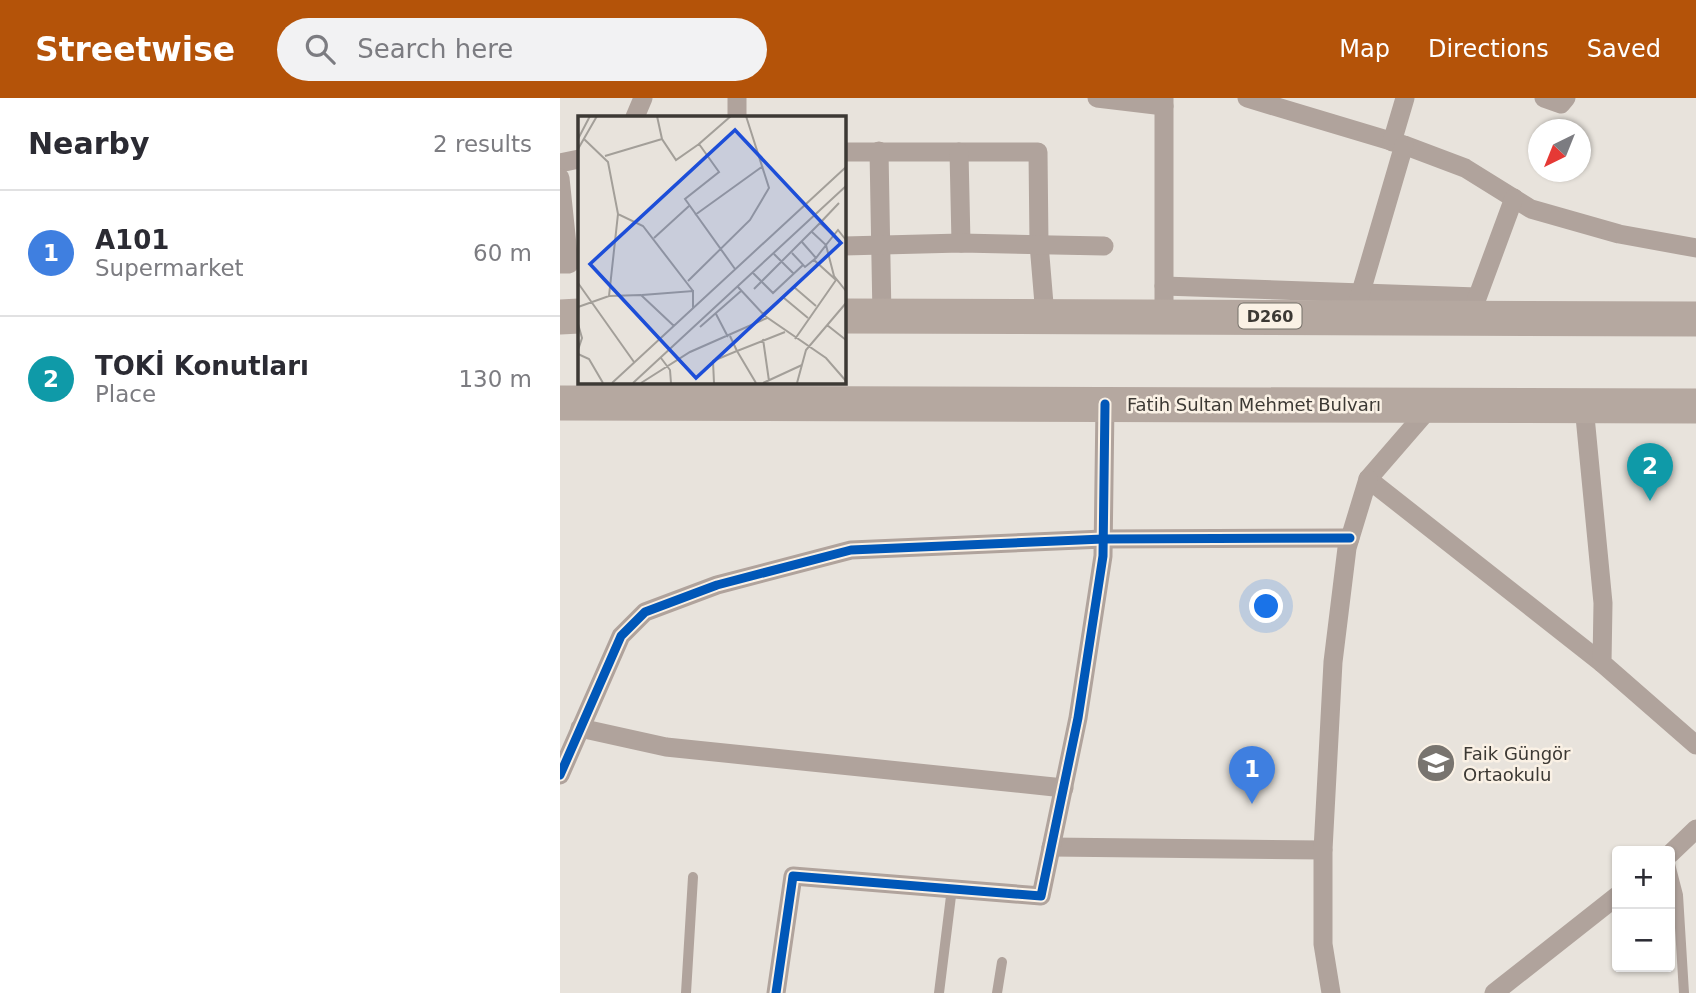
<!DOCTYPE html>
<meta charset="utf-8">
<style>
:root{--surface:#fff;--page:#f2f2f3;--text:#2b2b33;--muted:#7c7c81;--line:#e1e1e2;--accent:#b45309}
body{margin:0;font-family:"DejaVu Sans",sans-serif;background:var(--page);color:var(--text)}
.controls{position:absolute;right:21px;bottom:21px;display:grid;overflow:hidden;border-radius:7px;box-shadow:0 2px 5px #0004}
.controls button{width:63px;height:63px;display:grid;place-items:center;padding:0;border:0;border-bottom:2px solid var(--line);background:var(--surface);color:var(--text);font:35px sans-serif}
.compass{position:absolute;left:968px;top:21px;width:63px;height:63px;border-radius:50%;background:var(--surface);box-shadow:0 2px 5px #0004;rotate:223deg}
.you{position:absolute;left:707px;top:509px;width:24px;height:24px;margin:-18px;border:5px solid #fff;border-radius:50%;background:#1a73e8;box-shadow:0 0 0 10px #1a73e833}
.badge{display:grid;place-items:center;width:46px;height:46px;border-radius:50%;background:var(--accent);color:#fff;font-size:23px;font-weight:700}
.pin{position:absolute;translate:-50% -58px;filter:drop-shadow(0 2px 4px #0008)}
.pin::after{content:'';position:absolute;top:37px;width:24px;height:21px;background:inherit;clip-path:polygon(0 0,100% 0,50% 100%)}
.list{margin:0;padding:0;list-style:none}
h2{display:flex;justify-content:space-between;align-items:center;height:91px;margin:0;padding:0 28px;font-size:30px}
h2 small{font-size:23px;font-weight:400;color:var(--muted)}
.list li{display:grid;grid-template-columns:46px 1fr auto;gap:21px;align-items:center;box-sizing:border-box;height:126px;padding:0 28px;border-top:2px solid var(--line)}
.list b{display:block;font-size:26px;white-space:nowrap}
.list p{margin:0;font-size:23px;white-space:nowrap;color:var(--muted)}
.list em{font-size:23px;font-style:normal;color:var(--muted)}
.icon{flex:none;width:38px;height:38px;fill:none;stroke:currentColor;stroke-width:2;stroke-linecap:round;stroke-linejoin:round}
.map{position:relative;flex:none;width:1136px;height:895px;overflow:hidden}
header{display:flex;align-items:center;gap:42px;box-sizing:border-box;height:98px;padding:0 35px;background:var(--accent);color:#fff}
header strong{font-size:33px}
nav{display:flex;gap:38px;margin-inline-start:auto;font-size:24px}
.search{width:490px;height:63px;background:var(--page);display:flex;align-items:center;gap:18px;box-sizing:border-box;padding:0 24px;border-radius:38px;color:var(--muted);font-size:26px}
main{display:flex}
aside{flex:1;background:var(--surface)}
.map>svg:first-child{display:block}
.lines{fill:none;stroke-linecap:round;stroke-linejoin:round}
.lane{stroke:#b0a39c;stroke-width:10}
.street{stroke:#b0a39c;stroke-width:19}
.highway{stroke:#b5a8a0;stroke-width:35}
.cycleway-casing{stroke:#faf1e5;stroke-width:13}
.cycleway{stroke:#0057b8;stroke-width:9}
.labels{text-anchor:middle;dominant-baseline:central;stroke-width:5;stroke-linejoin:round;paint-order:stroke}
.shield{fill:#faf1e5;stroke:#757069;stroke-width:2}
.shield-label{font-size:16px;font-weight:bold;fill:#3c3934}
.street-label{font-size:18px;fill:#3c3934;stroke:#faf1e5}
.poi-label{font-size:18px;fill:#3c3934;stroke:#faf1e5;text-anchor:start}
.inset-road{fill:none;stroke:#a39f99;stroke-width:2}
.view{fill:#1d4ed8;fill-opacity:0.15;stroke:#1d4ed8;stroke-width:3.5}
.inset-edge{fill:none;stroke:#3c3934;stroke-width:3.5}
</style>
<header>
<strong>Streetwise</strong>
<div class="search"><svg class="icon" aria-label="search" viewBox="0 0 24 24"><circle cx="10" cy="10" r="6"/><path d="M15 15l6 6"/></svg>Search here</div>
<nav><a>Map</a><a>Directions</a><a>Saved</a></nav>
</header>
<main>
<aside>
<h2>Nearby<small>2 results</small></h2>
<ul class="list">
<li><span class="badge" style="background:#3f7fe0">1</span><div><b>A101</b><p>Supermarket</p></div><em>60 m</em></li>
<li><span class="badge" style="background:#0f9aa8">2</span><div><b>TOKİ Konutları</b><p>Place</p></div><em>130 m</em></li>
</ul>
</aside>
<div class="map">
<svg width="1136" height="895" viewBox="0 0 1136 895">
<rect width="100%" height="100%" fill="#e8e3dc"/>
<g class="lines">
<!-- lane -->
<g class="lane">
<path d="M1110 766 1118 797 1124 895"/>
<path d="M126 895 133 779"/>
<path d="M379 895 392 790"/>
<path d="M437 895 442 864"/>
</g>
<!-- street -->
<g class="street">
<path d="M177 0V19"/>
<path d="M537 0 604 8"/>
<path d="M687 0 844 47 905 70 971 111 1059 136 1136 150"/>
<path d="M984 0 1001 6 1006 0"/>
<path d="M75 19 83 0"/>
<path d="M832 44 845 0"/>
<path d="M319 53 322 219"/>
<path d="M284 54H478L479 146 485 218"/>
<path d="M399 54 401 145"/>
<path d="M0 65 19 61"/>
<path d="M0 80 9 166H0"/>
<path d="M284 148 401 145 544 148"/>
<path d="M604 188 917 199"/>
<path d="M604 202V0"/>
<path d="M798 204 844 47"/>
<path d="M913 211 954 100"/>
<path d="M873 306 808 381 1042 565"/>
<path d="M1024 308 1043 505 1042 565 1136 647"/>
<path d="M20 630 106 649 504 690"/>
<path d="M0 677 61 538 85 514 157 487 291 452 543 441 790 440"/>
<path d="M491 749 763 752"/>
<path d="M1110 756 1136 731"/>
<path d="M216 895 233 778 481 798 518 620 543 458 545 306"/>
<path d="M771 895 763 846V752L773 564 787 450 808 381"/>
<path d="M934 895 1057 798"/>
</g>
<!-- highway -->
<g class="highway">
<path d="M284 218 1136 221"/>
<path d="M0 219 19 218"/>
<path d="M0 305 1136 308"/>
</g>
<!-- cycleway casing -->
<g class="cycleway-casing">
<g id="cycleway">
<path d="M0 677 61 538 85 514 157 487 291 452 543 441 790 440"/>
<path d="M216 895 233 778 481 798 518 620 543 458 545 306"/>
</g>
</g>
<!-- cycleway -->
<use href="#cycleway" class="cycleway"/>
</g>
<!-- icons -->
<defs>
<g id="school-disc" transform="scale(2.0125)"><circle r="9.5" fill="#78746f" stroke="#faf1e5"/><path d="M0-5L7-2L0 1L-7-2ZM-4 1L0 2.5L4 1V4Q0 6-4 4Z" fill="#fff"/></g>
</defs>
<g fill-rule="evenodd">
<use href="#school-disc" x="876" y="665"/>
</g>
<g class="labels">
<!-- shield labels -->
<rect class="shield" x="678.5" y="205.5" width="63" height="25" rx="5"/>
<g class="shield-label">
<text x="710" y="218">D260</text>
</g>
<!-- street labels -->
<g class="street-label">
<text x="694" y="306">Fatih Sultan Mehmet Bulvarı</text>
</g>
<!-- poi labels -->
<g class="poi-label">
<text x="903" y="655">Faik Güngör<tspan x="903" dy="21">Ortaokulu</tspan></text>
</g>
</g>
<!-- overview -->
<g transform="translate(18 18)">
<rect width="268" height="268" fill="#e8e3dc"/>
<path class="inset-road" d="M79 0 84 23 98 44 121 28M153 0 121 28 141 56 107 83 157 153M0 23 12 0M6 23 30 46 40 98M0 33 19 0M27 40 84 23M117 99 185 50M255 119 242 107 261 87M76 122 111 90M268 124 260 114 248 129 256 160 268 175M224 126 238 142M214 137 227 151 238 142 248 129 234 116M196 138 216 158M175 157 195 177 225 149M110 165 172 104 191 72 168 0M0 167 56 246M160 171 187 200 248 242 268 265M176 173 242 107M64 179 115 175V192M31 180 40 98 65 110 115 175M206 182 230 202M0 191 31 180 63 179 96 210M138 198 150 221M185 198 216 171 238 190M0 208 4 222 0 234M249 209 268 224M122 211 163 175M185 223 191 265M217 223 258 164 236 144M0 238 11 243 25 267M83 242 92 254 93 267M34 267 268 51M55 267 268 70M63 267 112 236 189 202M136 267 135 245 159 235 152 220M178 267 159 235 207 216M185 267 224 249M219 267 228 234 268 187"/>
<path class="view" d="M157 14 263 127 118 262 12 148Z"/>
<rect width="268" height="268" class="inset-edge"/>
</g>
</svg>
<div class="controls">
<button>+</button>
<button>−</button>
</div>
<svg class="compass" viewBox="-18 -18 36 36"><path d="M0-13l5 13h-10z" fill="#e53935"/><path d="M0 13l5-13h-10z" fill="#7c7c81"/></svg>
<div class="you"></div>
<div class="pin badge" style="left:692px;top:706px;background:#3f7fe0">1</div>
<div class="pin badge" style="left:1090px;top:403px;background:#0f9aa8">2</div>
</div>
</main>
